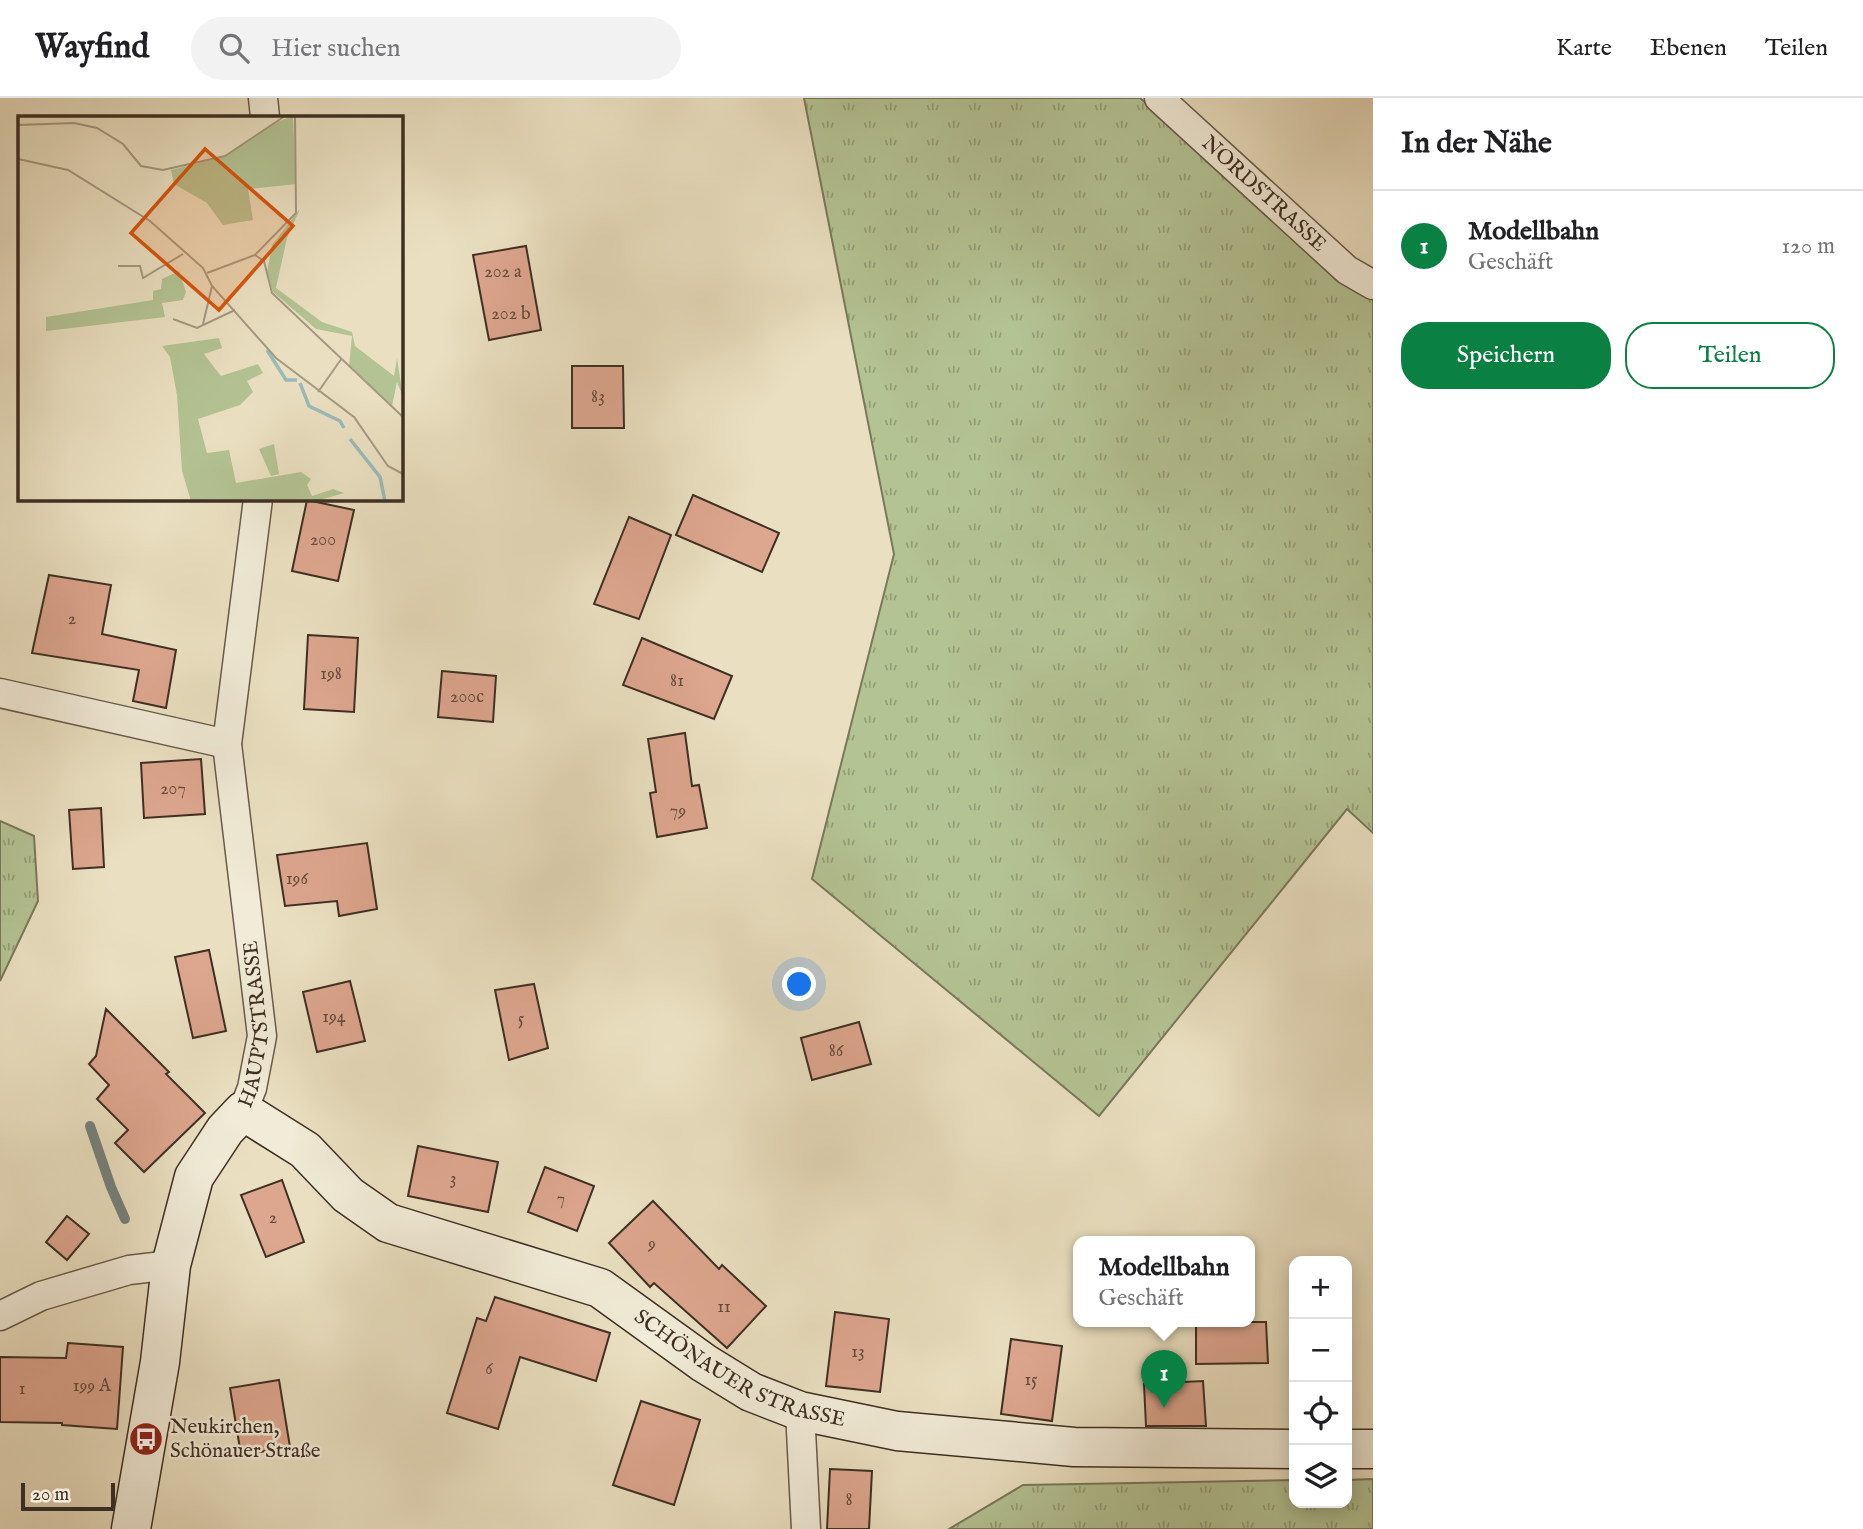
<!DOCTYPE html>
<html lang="de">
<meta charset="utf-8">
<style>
:root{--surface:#fff;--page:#f2f2f2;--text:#202124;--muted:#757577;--line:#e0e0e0;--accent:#0b8043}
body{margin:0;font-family:"IM FELL English",serif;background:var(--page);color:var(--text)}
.controls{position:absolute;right:21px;bottom:21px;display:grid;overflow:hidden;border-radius:14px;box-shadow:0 4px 18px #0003}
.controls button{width:63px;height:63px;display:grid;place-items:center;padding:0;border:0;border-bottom:2px solid var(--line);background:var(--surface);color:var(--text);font:35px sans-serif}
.scale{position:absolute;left:21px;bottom:18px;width:94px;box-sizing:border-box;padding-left:7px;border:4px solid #3e2f23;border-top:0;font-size:19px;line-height:24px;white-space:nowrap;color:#3e2f23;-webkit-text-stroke:5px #f1ebd7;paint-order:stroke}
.you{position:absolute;left:800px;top:887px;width:24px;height:24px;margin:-18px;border:5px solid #fff;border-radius:50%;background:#1a73e8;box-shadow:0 0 0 10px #1a73e833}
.badge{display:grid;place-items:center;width:46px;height:46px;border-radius:50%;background:var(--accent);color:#fff;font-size:23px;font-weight:700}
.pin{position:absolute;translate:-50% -58px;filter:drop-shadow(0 2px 4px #0008)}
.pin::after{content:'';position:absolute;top:37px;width:24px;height:21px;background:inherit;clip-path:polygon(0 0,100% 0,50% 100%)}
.popup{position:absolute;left:1073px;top:1138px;width:182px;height:91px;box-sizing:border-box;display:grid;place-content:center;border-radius:14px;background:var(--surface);filter:drop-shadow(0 2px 5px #0005);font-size:23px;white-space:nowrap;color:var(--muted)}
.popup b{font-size:26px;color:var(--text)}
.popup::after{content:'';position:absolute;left:50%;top:100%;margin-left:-14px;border:14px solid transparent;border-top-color:var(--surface)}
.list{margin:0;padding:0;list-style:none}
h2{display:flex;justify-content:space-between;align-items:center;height:91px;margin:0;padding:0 28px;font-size:30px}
h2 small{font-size:23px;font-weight:400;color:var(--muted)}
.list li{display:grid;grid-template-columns:46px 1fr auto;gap:21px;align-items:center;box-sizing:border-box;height:112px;padding:0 28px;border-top:2px solid var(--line)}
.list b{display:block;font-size:26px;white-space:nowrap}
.list p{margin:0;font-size:23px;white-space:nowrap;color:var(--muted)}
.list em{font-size:23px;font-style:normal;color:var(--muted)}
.actions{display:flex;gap:14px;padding:21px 28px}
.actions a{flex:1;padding:16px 0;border:2px solid var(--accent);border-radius:28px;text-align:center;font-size:24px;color:var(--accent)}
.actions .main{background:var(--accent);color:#fff}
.icon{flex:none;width:38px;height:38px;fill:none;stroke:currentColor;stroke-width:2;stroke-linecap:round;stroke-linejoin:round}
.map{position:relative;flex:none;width:1373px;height:1431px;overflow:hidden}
header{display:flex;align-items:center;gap:42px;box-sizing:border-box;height:98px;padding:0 35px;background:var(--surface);border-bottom:2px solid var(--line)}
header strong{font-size:33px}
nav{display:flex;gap:38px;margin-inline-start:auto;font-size:24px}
.search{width:490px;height:63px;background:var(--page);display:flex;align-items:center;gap:18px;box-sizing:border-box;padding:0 24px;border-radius:38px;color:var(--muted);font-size:26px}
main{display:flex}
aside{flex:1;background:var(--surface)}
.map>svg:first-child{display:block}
.grass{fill:url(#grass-tufts);stroke:#79795c;stroke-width:2}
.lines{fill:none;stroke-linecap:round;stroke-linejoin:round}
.stream{stroke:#75837e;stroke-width:10}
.building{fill:#dda68f;stroke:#3e2f23;stroke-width:2}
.street-casing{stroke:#695b4a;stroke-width:31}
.secondary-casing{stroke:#3e2f23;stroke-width:41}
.street{stroke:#f1ebd7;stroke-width:28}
.secondary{stroke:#f1ebd7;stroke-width:38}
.labels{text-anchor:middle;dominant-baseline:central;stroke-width:5;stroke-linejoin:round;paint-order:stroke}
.number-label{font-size:18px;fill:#664d3e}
.street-label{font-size:21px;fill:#3e2f23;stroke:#f1ebd7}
.poi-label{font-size:21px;fill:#3e2f23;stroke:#f1ebd7;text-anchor:start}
.inset-river{fill:none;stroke:#9abbba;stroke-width:3.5}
.inset-road{fill:none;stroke:#a59982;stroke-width:2}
.view{fill:#d7550e;fill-opacity:0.15;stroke:#d7550e;stroke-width:3.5}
.inset-edge{fill:none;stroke:#3e2f23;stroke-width:3.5}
</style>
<header>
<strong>Wayfind</strong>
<div class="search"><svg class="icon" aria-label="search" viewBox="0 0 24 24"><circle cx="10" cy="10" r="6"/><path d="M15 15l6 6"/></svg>Hier suchen</div>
<nav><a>Karte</a><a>Ebenen</a><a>Teilen</a></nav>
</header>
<main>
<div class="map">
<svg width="1373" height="1431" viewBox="0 0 1373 1431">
<defs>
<pattern id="grass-tufts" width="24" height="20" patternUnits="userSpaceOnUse" patternTransform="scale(1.75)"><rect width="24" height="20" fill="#b4c394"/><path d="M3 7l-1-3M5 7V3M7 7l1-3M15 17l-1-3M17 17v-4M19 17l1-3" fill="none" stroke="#949f78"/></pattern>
</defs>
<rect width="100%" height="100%" fill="#eae0c1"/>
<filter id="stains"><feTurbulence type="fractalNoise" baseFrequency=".00286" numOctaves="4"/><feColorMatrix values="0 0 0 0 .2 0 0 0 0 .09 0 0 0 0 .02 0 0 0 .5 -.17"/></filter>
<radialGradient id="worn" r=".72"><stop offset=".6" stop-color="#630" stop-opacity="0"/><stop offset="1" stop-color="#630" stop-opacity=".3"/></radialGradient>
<!-- grass -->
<g class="grass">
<path d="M804 0H1140L1214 64 1345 185 1373 201V735L1347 711 1099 1018 812 781 894 456Z"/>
<path d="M0 723 34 738 38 803 0 883Z"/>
<path d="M1373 1381V1431H949L1023 1387 1294 1382V1405H1347V1382Z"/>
</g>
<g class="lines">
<!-- stream -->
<path class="stream" d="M90 1028 111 1089 125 1121"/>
</g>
<!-- building -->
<g class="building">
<path d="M526 148 541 232 489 242 473 157Z"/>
<path d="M572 268H623L624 330H572Z"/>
<path d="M693 397 779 435 762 474 676 437Z"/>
<path d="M307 402 354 412 338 483 292 473Z"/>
<path d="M629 419 671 437 639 521 594 506Z"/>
<path d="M49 477 111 487 102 536 176 552 166 610 133 603 139 572 32 555Z"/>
<path d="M308 537 358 540 354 614 304 611Z"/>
<path d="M642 540 732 578 714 621 623 587Z"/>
<path d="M442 573 496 578 493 624 438 619Z"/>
<path d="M685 635 692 688 699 687 707 730 657 739 650 695 656 694 648 641Z"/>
<path d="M201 661 205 716 144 720 141 665Z"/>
<path d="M101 710 104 769 73 771 69 712Z"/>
<path d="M367 745 377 811 339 818 337 803 285 808 277 757Z"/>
<path d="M209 852 226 933 193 940 175 859Z"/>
<path d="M350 883 365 943 317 954 303 894Z"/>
<path d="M534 886 548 950 509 962 495 892Z"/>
<path d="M106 911 169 974 166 976 205 1015 144 1074 115 1045 128 1032 97 1001 109 987 89 966 96 958Z"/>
<path d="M859 924 871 966 812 982 801 940Z"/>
<path d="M418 1048 498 1064 488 1114 408 1098Z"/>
<path d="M545 1069 594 1088 577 1133 528 1114Z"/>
<path d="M282 1082 304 1144 266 1159 241 1097Z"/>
<path d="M653 1103 719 1171 722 1167 766 1208 727 1250 654 1185 650 1189 609 1145Z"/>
<path d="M67 1118 89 1136 67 1162 46 1144Z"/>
<path d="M495 1199 610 1235 596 1283 520 1259 498 1331 447 1315 477 1220 486 1223Z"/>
<path d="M835 1214 889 1221 880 1294 826 1288Z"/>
<path d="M1196 1224H1266L1268 1265 1196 1266Z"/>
<path d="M1011 1241 1062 1248 1052 1323 1001 1316Z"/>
<path d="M68 1245 123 1249 117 1331 62 1327V1325L0 1324V1259L66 1260Z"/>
<path d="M279 1282 290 1349 241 1357 230 1290Z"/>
<path d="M1203 1283 1206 1328H1146L1144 1286Z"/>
<path d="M641 1303 700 1322 674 1407 613 1387Z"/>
<path d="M830 1371 872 1373 869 1431H827Z"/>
</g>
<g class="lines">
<!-- street casing -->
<g class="street-casing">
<g id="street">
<path d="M263 0 265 19"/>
<path id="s1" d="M1159 0 1347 172 1373 187"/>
<path d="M0 595 227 646"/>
<path id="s2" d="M243 1013 252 990 262 938 227 646 258 401"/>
<path d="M0 1218 41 1198 129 1172 171 1167"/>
<path d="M800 1313 806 1431"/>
</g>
</g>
<!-- secondary casing -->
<g class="secondary-casing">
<g id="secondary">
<path d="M1347 1351H1373"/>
<path id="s3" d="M131 1431 160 1264 171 1167 194 1079 225 1032 243 1013 305 1052 348 1097 388 1125 600 1190 704 1265 751 1294 800 1313 897 1333 1074 1349 1294 1351"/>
</g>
</g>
<!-- street -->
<use href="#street" class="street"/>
<!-- secondary -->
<use href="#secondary" class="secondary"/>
</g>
<!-- icons -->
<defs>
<g id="bus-disc" transform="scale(1.75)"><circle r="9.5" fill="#8f2418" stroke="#f1ebd7"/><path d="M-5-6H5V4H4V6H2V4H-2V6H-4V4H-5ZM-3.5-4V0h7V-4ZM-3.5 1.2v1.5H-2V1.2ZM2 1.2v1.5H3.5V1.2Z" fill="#fff"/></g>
</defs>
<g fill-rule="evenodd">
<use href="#bus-disc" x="146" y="1341"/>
</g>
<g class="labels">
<!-- number labels -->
<g class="number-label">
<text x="503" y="174">202 a</text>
<text x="511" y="216">202 b</text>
<text x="598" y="299">83</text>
<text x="323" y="442">200</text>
<text x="72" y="521">2</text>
<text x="331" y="576">198</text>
<text x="677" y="583">81</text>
<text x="467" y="599">200c</text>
<text x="173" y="691">207</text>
<text x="678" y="713">79</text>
<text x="297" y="781">196</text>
<text x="334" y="919">194</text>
<text x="521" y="921">5</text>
<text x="836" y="953">86</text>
<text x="453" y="1081">3</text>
<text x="561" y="1101">7</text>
<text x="273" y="1120">2</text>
<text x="652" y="1146">9</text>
<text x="724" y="1209">11</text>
<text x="858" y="1254">13</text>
<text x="489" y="1271">6</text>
<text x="1031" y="1282">15</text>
<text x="92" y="1288">199 A</text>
<text x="22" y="1291">1</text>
<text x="849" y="1402">8</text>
</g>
<!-- street labels -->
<g class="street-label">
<text stroke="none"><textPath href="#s1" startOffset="142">NORDSTRASSE</textPath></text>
<text stroke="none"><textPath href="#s2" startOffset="89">HAUPTSTRASSE</textPath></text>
<text stroke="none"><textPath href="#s3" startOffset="1010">SCHÖNAUER STRASSE</textPath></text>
</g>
<!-- poi labels -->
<g class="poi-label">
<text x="170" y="1329">Neukirchen,<tspan x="170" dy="24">Schönauer Straße</tspan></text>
</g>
</g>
<!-- overview -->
<g transform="translate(18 18)">
<rect width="385" height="385" fill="#eae0c1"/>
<path d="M275 0 278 68 230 73 235 104 205 109 189 87 156 68 153 54 206 41 256 7ZM282 93 269 122 258 172 304 206 334 216 337 230 376 260 379 242 385 281 379 266 374 290 331 250 334 220 298 213 255 176 249 156 254 129ZM161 155 168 176 165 184 144 187 147 201 28 215V201L135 184V175L143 173 144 163ZM201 222 204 232 186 238 203 260 240 248 245 257 229 265 235 276 222 289 180 303 189 337 211 334 218 367 283 356 293 363 289 369 294 380 315 373 326 377 299 385H173L164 355 159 279 152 241 144 230Z" fill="#b4c394"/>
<path d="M256 328 261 358 253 360 241 333Z" fill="#b4c394"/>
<path class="inset-river" d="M249 234 268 264H279M282 267 291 290 322 305 326 312M332 323 362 361 367 385"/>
<path class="inset-road" d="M0 9 56 7 79 12 105 28 123 50 145 54 207 40 267 0M0 43 50 54 132 105 185 152 194 170 258 242 336 301 370 350 385 358M237 139 246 145 254 177 385 301M100 150H122L125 162 165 138M189 157 237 139 278 97 277 0M155 203 179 212 217 194M185 208 194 170M300 276 324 242"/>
<path class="view" d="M187 33 275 110 201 194 113 117Z"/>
<rect width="385" height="385" class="inset-edge"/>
</g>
<rect width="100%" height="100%" filter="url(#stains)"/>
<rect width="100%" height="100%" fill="url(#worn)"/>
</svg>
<div class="controls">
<button>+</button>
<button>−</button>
<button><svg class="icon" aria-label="locate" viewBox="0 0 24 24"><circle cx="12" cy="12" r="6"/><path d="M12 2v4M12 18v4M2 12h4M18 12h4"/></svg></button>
<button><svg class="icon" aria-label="layers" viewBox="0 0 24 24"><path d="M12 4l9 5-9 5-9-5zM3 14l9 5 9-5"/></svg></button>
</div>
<div class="scale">20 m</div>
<div class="you"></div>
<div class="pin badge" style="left:1164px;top:1310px">1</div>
<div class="popup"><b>Modellbahn</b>Geschäft</div>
</div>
<aside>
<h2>In der Nähe<small></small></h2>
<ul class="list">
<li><span class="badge">1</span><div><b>Modellbahn</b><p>Geschäft</p></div><em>120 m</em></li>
</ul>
<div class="actions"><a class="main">Speichern</a><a>Teilen</a></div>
</aside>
</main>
